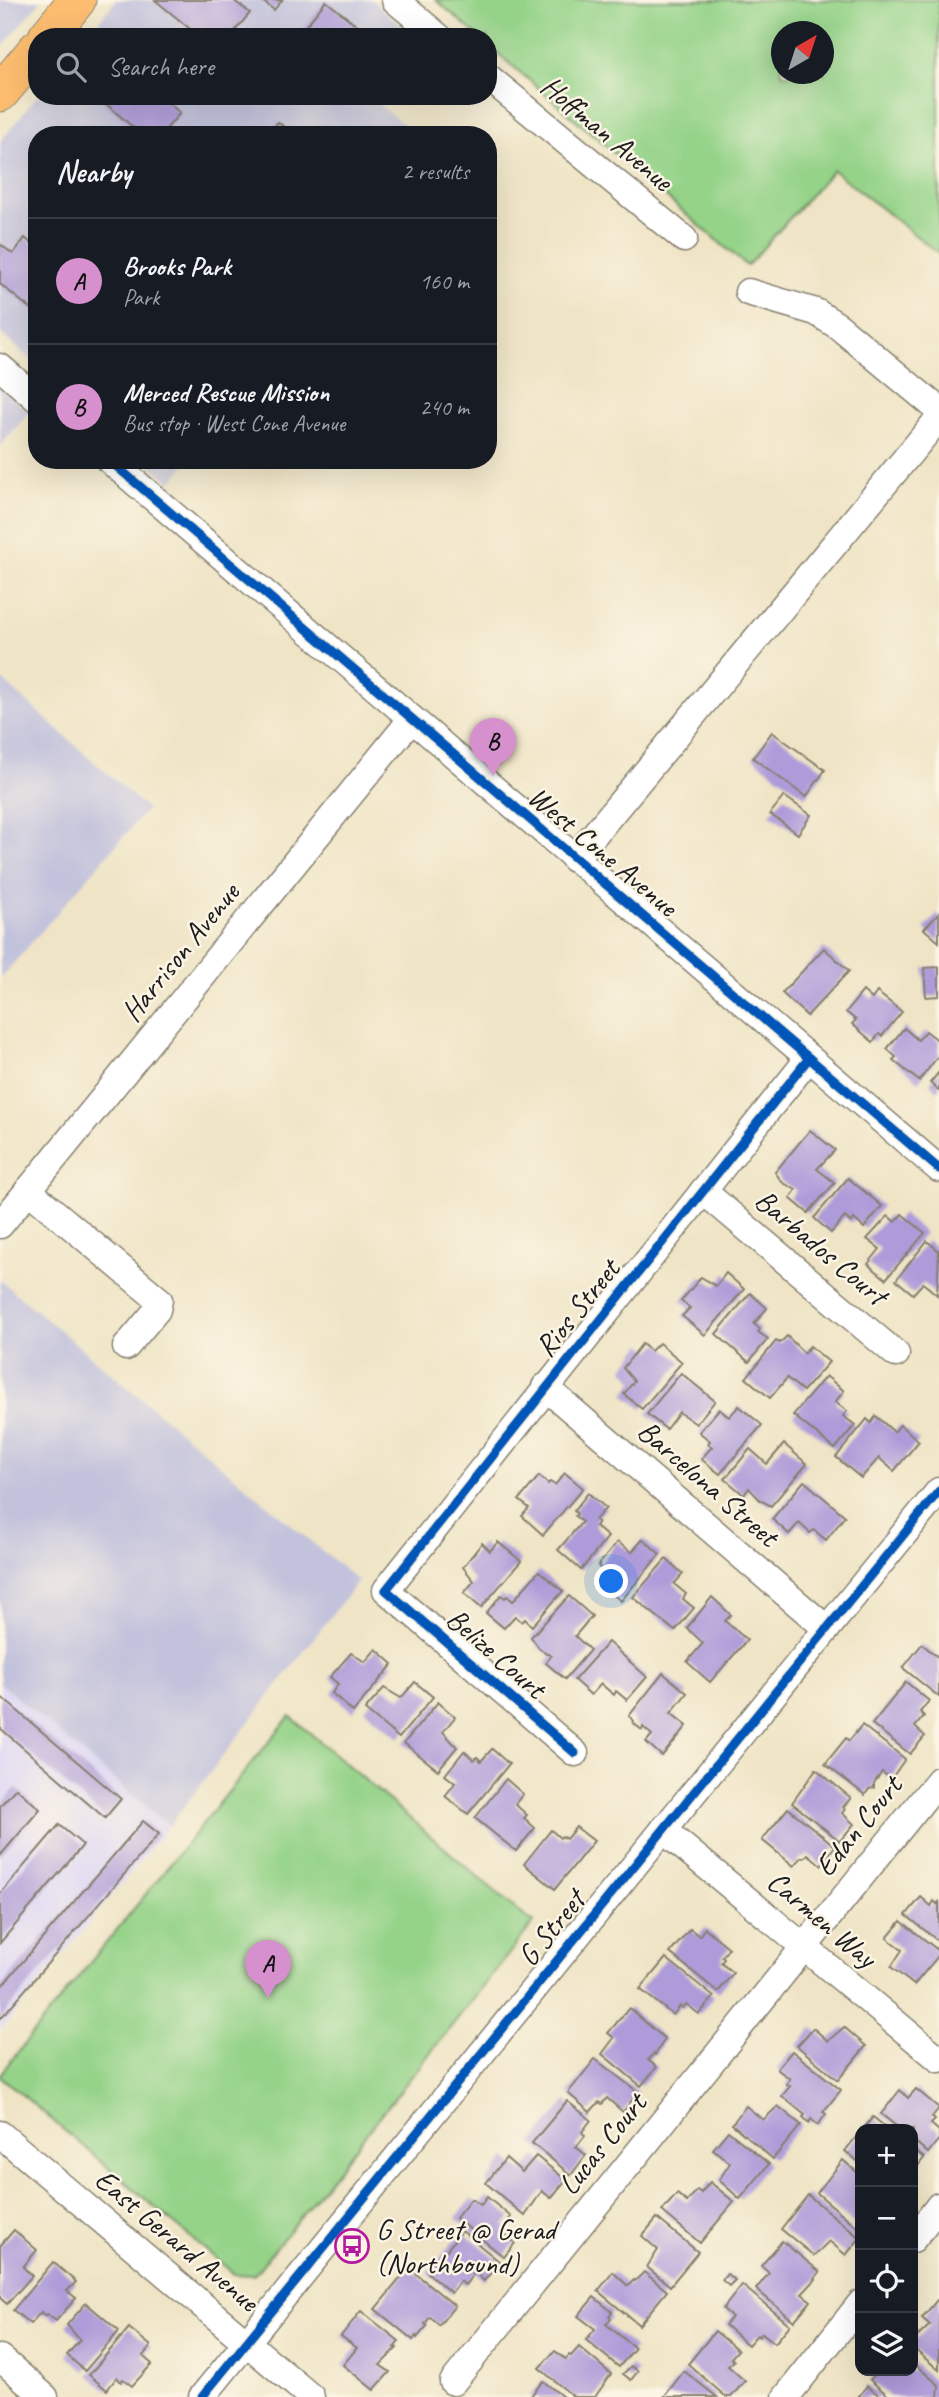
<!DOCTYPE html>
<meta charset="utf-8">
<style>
:root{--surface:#171b24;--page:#20242c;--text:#f1f3f6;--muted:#9ea1a6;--line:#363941;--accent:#d690ce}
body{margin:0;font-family:Caveat,sans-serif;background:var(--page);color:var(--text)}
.controls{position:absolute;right:21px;bottom:21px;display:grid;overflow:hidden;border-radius:14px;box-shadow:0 7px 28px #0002}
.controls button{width:63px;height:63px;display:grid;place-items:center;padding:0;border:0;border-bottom:2px solid var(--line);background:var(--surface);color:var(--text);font:35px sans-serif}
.compass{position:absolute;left:771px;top:21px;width:63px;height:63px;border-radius:50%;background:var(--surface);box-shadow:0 7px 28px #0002;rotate:39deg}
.you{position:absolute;left:612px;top:1582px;width:24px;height:24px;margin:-18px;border:5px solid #fff;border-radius:50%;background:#1a73e8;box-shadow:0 0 0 10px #1a73e833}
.badge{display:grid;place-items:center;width:46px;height:46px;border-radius:50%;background:var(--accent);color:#111;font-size:23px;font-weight:700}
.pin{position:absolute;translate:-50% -58px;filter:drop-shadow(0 2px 4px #0008)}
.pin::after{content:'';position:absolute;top:37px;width:24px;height:21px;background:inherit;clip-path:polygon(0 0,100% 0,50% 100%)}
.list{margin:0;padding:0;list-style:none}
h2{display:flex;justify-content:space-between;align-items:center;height:91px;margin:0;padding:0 28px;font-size:30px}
h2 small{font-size:23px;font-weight:400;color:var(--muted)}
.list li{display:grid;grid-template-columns:46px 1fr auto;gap:21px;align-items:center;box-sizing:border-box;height:126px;padding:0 28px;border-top:2px solid var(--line)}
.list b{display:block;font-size:26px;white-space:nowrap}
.list p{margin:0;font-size:23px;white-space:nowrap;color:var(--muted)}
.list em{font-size:23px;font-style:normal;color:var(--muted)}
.icon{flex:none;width:38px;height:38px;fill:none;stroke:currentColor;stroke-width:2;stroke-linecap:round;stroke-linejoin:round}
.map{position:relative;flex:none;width:939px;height:2397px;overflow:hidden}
.search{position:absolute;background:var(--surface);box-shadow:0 7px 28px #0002;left:28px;top:28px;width:469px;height:77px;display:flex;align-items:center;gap:18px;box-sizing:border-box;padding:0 24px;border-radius:28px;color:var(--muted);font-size:26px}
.panel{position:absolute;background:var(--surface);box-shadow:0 7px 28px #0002;left:28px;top:126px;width:469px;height:343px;border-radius:28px}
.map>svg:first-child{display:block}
.built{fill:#dcd6f6}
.industrial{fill:#c2c2dc}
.green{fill:#95d389;stroke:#587852;stroke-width:2;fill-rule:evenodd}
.building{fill:#ae9bd9}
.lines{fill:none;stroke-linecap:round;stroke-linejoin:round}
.minor-casing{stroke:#868070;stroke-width:29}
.highway-casing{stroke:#868070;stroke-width:39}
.minor{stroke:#fff;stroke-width:26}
.highway{stroke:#fcbd6f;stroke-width:37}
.cycleway-casing{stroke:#fcf5e5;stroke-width:13}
.cycleway{stroke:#0057b8;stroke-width:9}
.labels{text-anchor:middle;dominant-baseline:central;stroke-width:5;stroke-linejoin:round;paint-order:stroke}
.street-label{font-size:30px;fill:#1c1c1c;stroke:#fcf5e5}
.poi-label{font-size:30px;fill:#1c1c1c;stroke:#fcf5e5;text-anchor:start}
</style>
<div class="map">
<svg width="939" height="2397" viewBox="0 0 939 2397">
<rect width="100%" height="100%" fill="#fcf5e5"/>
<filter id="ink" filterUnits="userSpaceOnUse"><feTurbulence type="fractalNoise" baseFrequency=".0143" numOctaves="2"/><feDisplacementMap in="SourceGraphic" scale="14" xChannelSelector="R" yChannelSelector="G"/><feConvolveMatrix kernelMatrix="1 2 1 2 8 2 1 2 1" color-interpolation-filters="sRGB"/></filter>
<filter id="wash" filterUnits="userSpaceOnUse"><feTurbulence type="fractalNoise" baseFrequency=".00686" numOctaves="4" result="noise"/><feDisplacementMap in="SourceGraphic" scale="28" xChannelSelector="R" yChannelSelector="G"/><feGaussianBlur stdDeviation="1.57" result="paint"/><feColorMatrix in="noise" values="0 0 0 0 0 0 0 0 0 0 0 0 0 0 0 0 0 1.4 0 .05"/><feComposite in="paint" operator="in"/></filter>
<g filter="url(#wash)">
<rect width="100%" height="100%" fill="#efe4c5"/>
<!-- built -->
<path class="built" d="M0 1683 169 1826 0 2031Z"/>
<!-- industrial -->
<g class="industrial">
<path d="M0 0H41L0 50Z"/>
<path d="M116 0H372L415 37H86Z"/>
<path d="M37 96H385L379 105 417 135H37V365L0 333V142Z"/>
<path d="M0 387 29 412 0 446Z"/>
<path d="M145 460H189L171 482Z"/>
<path d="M0 678 147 809 0 979Z"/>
<path d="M0 1280 358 1581 169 1826 0 1683Z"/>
</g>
<!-- green -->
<g class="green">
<path d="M436 0H939V254L833 170 747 266 488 45V37H479ZM782 32H824V74H782Z"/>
<path d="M290 1716 524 1916 534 1922 254 2275 234 2274 0 2076V2074Z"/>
</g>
<g id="blocks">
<!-- building -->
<g class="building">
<path d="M155 0H233L250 13 230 37H200Z"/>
<path d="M261 0H282L274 10Z"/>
<path d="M326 1 364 31 359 37H304L300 33Z"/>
<path d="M97 96H161L180 113 161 135H142Z"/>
<path d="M278 122 294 135H268Z"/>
<path d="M25 238 37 248V301L31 309 0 284V244L13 254Z"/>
<path d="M772 732 825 770 806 797 753 758Z"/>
<path d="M784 796 811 815 798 834 770 814Z"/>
<path d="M939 913V942L924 929Z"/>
<path d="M824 948 849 971 807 1016 782 993Z"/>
<path d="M939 967V996L926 997 924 968Z"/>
<path d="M863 991 872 999 877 992 902 1012 882 1036 879 1034 873 1042 852 1024 856 1020 846 1012Z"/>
<path d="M904 1028 918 1040 926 1031 939 1041V1055L919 1081 893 1060 896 1057 887 1049Z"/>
<path d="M939 1072V1091L930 1083Z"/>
<path d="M810 1130 835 1150 817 1169 835 1183 808 1213 790 1198 796 1190 782 1182 775 1172Z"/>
<path d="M848 1178 882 1206 864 1228 854 1219 851 1223 845 1217 831 1233 814 1218Z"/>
<path d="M902 1214 925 1233 886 1279 868 1264 880 1249 867 1239 888 1216 895 1222Z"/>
<path d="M927 1241 939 1251 937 1295 923 1283 913 1294 896 1280Z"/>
<path d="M726 1273 744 1289 705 1335 682 1316 690 1308 681 1301 701 1277 716 1286Z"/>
<path d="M750 1293 767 1308 754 1324 760 1329 758 1332 768 1339 749 1362 716 1334Z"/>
<path d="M787 1336 804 1353 810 1346 829 1362 803 1391 787 1378 770 1398 746 1378 776 1341 780 1343Z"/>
<path d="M659 1343 682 1362 642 1409 624 1394 634 1381 623 1368 642 1344 651 1351Z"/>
<path d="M681 1373 715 1401 696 1424 679 1412 666 1429 647 1414Z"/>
<path d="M826 1376 844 1391 835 1402 847 1411 843 1416 855 1425 835 1449 793 1415Z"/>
<path d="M739 1406 762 1425 720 1474 701 1459 712 1447 708 1444 710 1441 699 1432 719 1409 729 1417Z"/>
<path d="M876 1416 894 1432 900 1425 919 1441 894 1471 879 1458 861 1478 836 1457 867 1419 871 1423Z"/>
<path d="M784 1444 807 1464 771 1506 760 1500 749 1488 744 1495 725 1479 750 1449 767 1464Z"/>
<path d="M565 1473 583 1488 543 1535 522 1516 529 1508 519 1500 539 1476 548 1484 550 1482 555 1485Z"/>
<path d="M804 1481 845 1516 826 1540 814 1530 810 1533 799 1523 789 1534 772 1519Z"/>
<path d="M588 1493 606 1508 595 1520 598 1522 595 1526 608 1537 581 1570 558 1550 582 1522 575 1516 577 1514 574 1511Z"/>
<path d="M643 1539 660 1554 621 1601 597 1581 605 1572 598 1566 617 1542 632 1552Z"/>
<path d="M498 1542 521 1561 481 1608 464 1593 474 1581 463 1567 482 1543 490 1551Z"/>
<path d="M666 1559 683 1574 674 1584 686 1594 683 1599 694 1608 675 1631 633 1597Z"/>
<path d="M539 1571 563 1591 532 1626 525 1619 522 1622 515 1616 504 1628 486 1613 501 1595 505 1598 507 1596 513 1601Z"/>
<path d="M569 1596 592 1616 575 1636 590 1650 565 1679 546 1663 551 1656 539 1648 531 1637Z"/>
<path d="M712 1597 731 1615 725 1621 747 1640 710 1682 687 1662 703 1643 687 1628Z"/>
<path d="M608 1642 647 1677 627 1700 616 1691 614 1695 601 1684 591 1695 574 1680Z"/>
<path d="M922 1644 939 1658V1697L903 1668Z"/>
<path d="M376 1649 393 1664 353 1712 332 1693 338 1684 330 1677 351 1653 365 1662Z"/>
<path d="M663 1673 687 1693 671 1713 687 1726 662 1756 646 1742 652 1735 643 1727 642 1730 633 1723 634 1721 629 1716Z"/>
<path d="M415 1682 433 1697 399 1738 365 1710 384 1688 401 1698Z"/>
<path d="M906 1682 929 1701 920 1712 924 1716 915 1727 925 1736 910 1754 872 1724Z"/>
<path d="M0 1696 121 1799 105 1818 0 1728Z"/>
<path d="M438 1702 455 1717 443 1732 457 1747 438 1770 404 1743Z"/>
<path d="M862 1725 905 1759 891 1779 882 1772 874 1783V1788L869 1789 865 1795 825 1764 846 1738 849 1741Z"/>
<path d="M492 1749 509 1764 468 1814 445 1796 455 1783 445 1775 464 1751 474 1760 477 1757 481 1761Z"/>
<path d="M816 1769 851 1798 843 1807 845 1809 842 1813 854 1824 840 1841 792 1803Z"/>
<path d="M506 1779 523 1794 515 1804 527 1815 524 1818 535 1828 516 1851 475 1818Z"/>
<path d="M16 1788 40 1809 0 1856V1806Z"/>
<path d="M788 1808 835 1846 821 1865 808 1854 804 1858 802 1857 794 1866 762 1840Z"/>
<path d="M143 1821 159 1834 0 2019V1988Z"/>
<path d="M59 1825 83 1845 0 1943V1894Z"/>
<path d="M576 1827 594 1841 555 1889 524 1864 551 1830 560 1838 562 1836 566 1839Z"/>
<path d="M921 1897 931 1906 934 1901 937 1904 939 1902V1942L906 1915Z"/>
<path d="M901 1921 939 1951V1955L914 1985 891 1967 902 1950 887 1938Z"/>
<path d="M705 1928 729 1948 722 1957 724 1959 721 1963 733 1973 718 1992 670 1953 690 1929 699 1936Z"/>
<path d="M666 1958 714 1997 699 2014 686 2004 683 2008 680 2006 673 2015 640 1989Z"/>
<path d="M629 2008 665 2039 655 2055 654 2053 648 2060 657 2067 641 2086 602 2054 614 2038 608 2033Z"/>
<path d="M844 2027 866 2046 838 2080 797 2046 813 2028 828 2041Z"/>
<path d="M792 2051 841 2090 823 2112 826 2114 818 2125 811 2119 809 2123 803 2117 805 2115 782 2096 790 2086 786 2084 790 2079 777 2069Z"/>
<path d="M595 2059 638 2092 623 2112 607 2098 602 2104 599 2102 590 2112 568 2093Z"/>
<path d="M916 2089 939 2108 932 2117 935 2120 931 2124 939 2131V2139L928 2153 913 2140V2129H900L881 2114 900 2090 908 2098Z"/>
<path d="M567 2101 591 2120 582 2132 585 2136 576 2147 586 2155 571 2175 532 2143Z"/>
<path d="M746 2106 763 2120 778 2106 801 2125 773 2159 732 2124Z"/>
<path d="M873 2117 888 2129H863Z"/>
<path d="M728 2131 769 2164 740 2199 719 2180 730 2163 713 2149Z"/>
<path d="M860 2132V2163L845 2151Z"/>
<path d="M913 2149 924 2158 913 2172Z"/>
<path d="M536 2156 566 2180 551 2198 542 2191 525 2216 486 2183 506 2158 522 2172Z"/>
<path d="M843 2160 860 2175V2229L817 2193Z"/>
<path d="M710 2182 734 2202 700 2243 662 2211 677 2194 687 2202 697 2190 701 2193Z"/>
<path d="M808 2195 860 2238 846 2255 829 2241 814 2256 781 2229Z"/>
<path d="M487 2197 511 2217 504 2226 506 2228 503 2232 515 2243 504 2257 456 2218 471 2199 481 2205Z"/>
<path d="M657 2218 698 2252 670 2286 647 2267 658 2250 642 2236Z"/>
<path d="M14 2230 37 2250 23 2267 32 2276 7 2304 0 2298V2246Z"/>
<path d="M462 2231 500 2262 484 2281 475 2272 465 2285 460 2281 451 2293 428 2273Z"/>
<path d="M782 2241 820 2272 815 2278 816 2279 802 2294 811 2301 794 2321 756 2289 769 2273 761 2266Z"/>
<path d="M53 2262 76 2282 67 2291 76 2298 56 2321 47 2314 45 2316 41 2312 30 2324 13 2310Z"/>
<path d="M409 2268 455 2306 439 2325 430 2317 425 2324 427 2326 417 2338 416 2336 413 2340 375 2309Z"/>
<path d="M613 2272 628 2286 634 2280 635 2281 644 2272 667 2291 639 2325 598 2291Z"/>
<path d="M727 2274 735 2280 729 2286 722 2280Z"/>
<path d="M742 2285 790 2325 775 2343 762 2333 759 2337 757 2335 748 2345 725 2325 732 2317 723 2309Z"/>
<path d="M594 2297 612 2312 609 2316 611 2318 606 2324 635 2348 619 2367 586 2340 595 2329 578 2316Z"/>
<path d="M937 2300 939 2301V2370L913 2348V2341L930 2325 922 2318Z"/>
<path d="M86 2303 119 2331 85 2371 67 2355 80 2340 67 2325Z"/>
<path d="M361 2311 399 2341 395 2347 397 2348 380 2365 390 2372 374 2390 343 2365 357 2348 341 2336Z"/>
<path d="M129 2328 151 2346 143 2356 152 2364 132 2386 123 2379 121 2382 117 2377 107 2390 89 2375Z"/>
<path d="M715 2331 738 2350 731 2358 734 2361 728 2366 745 2381 731 2397H726L688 2364Z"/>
<path d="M579 2347 611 2374 595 2397H574L539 2368 555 2351 566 2359 569 2355 571 2356Z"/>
<path d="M913 2363 939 2385 938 2397H890L870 2380 878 2371H895L898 2373 899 2371H913Z"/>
<path d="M631 2366 638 2371 631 2380 623 2374Z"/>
<path d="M684 2371 717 2397H664Z"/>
<path d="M543 2381 563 2397H530Z"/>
<path d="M867 2386 881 2397H858Z"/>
</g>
</g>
</g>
<g filter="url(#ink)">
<use href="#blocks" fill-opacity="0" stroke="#868070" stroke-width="2"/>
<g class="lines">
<!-- minor casing -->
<g class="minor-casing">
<g id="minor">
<path d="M395 0 439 37"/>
<path d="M488 77 684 239"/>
<path d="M748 292 816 312 838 326 939 410"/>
<path d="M0 367 37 399"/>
<path d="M109 460 939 1169"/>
<path d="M574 859 939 418"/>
<path d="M28 1190 159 1300 157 1310 126 1347"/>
<path d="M703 1191 896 1354"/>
<path d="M0 1225 411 720"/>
<path d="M545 1387 827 1629"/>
<path d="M575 1753 386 1590 809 1058"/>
<path d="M663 1830 939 2059"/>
<path d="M0 2134 311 2397"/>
<path d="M913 2239 939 2206"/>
<path d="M0 2358 45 2397"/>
<path d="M453 2382 939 1780"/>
<path d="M202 2397 939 1491"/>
<path d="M786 2397 860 2304"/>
</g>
</g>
<!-- highway casing -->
<g class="highway-casing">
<g id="highway">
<path d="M47 37 77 0"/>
<path d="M0 93 37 49"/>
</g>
</g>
<!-- minor -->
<use href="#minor" class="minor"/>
<!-- highway -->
<use href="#highway" class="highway"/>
<!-- cycleway casing -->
<g class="cycleway-casing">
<g id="cycleway">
<path d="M109 460 939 1169"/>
<path d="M575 1753 386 1590 809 1058"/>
<path d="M202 2397 939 1491"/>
</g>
</g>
<!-- cycleway -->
<use href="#cycleway" class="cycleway"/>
</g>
</g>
<!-- icons -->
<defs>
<g id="bus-ring" transform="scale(1.75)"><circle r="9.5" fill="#fcf5e5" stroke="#b5179e" stroke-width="1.5"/><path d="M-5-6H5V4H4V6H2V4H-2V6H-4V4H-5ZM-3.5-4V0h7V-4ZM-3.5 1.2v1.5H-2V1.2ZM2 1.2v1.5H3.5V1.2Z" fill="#b5179e"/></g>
</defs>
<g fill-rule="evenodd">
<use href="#bus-ring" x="352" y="2246"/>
</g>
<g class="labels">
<!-- street labels -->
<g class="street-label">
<text transform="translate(607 133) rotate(40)">Hoffman Avenue</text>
<text transform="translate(603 851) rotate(40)">West Cone Avenue</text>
<text transform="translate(180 952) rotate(-51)">Harrison Avenue</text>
<text transform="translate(821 1247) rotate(40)">Barbados Court</text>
<text transform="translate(577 1308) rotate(-51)">Rios Street</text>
<text transform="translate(708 1483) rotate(41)">Barcelona Street</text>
<text transform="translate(496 1653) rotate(41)">Belize Court</text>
<text transform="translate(858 1826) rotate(-51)">Edan Court</text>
<text transform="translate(822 1919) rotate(40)">Carmen Way</text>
<text transform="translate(551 1928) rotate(-51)">G Street</text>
<text transform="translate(602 2144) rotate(-51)">Lucas Court</text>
<text transform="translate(177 2240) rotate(40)">East Gerard Avenue</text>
</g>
<!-- poi labels -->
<g class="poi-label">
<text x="376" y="2229">G Street @ Gerad<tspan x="376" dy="34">(Northbound)</tspan></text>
</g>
</g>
</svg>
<div class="controls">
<button>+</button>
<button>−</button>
<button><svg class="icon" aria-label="locate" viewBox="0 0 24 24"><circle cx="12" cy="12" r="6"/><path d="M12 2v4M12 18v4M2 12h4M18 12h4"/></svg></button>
<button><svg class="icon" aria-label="layers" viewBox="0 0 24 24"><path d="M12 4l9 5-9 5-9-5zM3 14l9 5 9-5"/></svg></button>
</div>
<svg class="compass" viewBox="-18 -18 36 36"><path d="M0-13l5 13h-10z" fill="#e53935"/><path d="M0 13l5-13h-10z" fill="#9ea1a6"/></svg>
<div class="you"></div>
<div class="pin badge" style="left:268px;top:1998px">A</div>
<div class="pin badge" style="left:493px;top:776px">B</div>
<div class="search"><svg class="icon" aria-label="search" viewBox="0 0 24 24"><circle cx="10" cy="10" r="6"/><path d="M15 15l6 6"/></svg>Search here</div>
<section class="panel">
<h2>Nearby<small>2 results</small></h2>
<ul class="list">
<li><span class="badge">A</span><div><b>Brooks Park</b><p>Park</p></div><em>160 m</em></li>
<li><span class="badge">B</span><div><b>Merced Rescue Mission</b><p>Bus stop · West Cone Avenue</p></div><em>240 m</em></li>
</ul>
</section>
</div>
